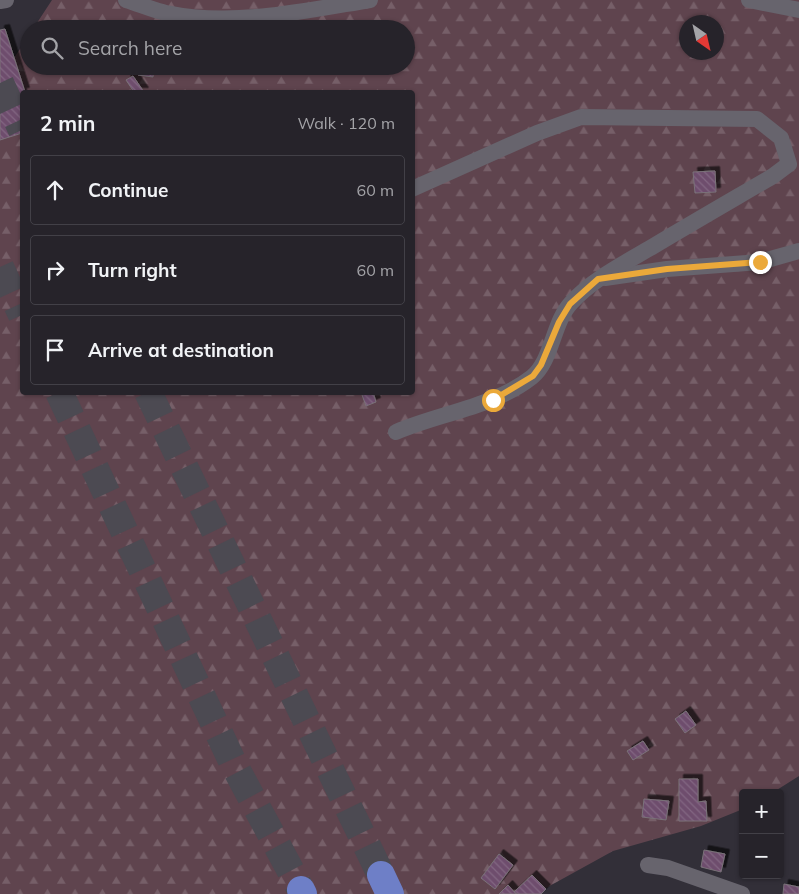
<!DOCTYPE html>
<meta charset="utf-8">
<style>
:root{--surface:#26232a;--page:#2e2b32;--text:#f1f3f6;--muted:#a4a4a8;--line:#424047}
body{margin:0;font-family:Mulish,sans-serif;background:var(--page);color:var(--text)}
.controls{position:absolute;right:15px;bottom:15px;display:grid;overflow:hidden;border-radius:5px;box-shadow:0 1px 4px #0004}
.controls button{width:45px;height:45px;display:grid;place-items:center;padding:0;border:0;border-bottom:1px solid var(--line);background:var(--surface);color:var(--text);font:25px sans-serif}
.compass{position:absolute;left:679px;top:15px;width:45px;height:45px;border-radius:50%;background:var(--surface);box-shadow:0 1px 4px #0004;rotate:146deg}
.stop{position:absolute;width:15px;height:15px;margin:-11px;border:4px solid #eba93a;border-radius:50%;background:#fff}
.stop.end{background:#eba93a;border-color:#fff;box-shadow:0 1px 5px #0008}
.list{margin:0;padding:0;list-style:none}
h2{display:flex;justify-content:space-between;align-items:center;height:65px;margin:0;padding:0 20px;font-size:21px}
h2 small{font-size:16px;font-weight:400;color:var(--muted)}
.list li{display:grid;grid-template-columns:32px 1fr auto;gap:15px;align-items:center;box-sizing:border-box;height:70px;margin:0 10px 10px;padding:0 10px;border:1px solid var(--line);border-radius:5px}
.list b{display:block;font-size:19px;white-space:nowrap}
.list em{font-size:16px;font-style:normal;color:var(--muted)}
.icon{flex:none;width:28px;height:28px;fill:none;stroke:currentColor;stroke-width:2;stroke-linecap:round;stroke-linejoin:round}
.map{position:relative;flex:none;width:799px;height:894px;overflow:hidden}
.search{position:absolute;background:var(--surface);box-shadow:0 1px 4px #0004;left:20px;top:20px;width:395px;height:55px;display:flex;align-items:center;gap:12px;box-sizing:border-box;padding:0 18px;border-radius:28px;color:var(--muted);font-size:19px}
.panel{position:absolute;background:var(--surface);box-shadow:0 1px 4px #0004;left:20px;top:90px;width:395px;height:305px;border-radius:5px}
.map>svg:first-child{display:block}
.forest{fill:url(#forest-firs);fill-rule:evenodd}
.building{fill:url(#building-back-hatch);stroke:#7a7279;filter:url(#shadow)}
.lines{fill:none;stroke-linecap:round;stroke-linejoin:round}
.highway-tunnel{stroke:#4c4a52;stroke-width:28;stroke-dasharray:28 14;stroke-linecap:butt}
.street{stroke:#67646d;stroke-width:16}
.highway{stroke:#6e7fc7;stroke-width:28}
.route{stroke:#eba93a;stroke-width:6}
</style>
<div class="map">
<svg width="799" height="894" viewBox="0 0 799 894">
<defs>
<pattern id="forest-firs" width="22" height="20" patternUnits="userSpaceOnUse" patternTransform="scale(1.25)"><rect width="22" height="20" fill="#5f444e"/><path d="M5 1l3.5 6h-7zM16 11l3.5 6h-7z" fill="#765f68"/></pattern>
<pattern id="building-back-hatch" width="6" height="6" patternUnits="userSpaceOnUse" patternTransform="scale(1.25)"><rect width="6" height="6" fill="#6e4d6d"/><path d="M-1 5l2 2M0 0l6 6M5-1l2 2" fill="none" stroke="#826682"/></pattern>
<filter id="shadow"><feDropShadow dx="4.5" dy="-4.5" stdDeviation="0" flood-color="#0009"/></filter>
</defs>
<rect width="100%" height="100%" fill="#322f38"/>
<!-- forest -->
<path class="forest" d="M52 0H799V776L772 793H743V809L701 826 613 851 535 894H0V78L29 36V66H406V29H33ZM686 22H716V52H686ZM22 92H412V392H22Z"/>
<!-- building -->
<g class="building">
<path d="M5 29 25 92H22V133L0 140V30Z"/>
<path d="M136 66H154L153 77 138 75 139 67Z"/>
<path d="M133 76 144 92H134L126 80Z"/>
<path d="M715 171 716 192 695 193 693 172Z"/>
<path d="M361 392H373L376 402 366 406Z"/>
<path d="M686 711 696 725 685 733 675 719Z"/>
<path d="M643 741 649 750 633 760 627 751Z"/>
<path d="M679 779H698V802L706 801 707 821H679Z"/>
<path d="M644 799 669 801 666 820 642 817Z"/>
<path d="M704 850 725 854 721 872 701 867Z"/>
<path d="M499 854 513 865 495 889 481 878Z"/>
<path d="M532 875 546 889 541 894H517L514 892Z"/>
<path d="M784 884 799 887V894H783Z"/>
<path d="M508 885 516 894H499Z"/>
</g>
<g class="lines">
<!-- highway-tunnel -->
<g class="highway-tunnel">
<path d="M0 83 22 130"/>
<path d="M0 267 22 315"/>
<path d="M59 392 233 763 301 890"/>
<path d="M148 392 381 875"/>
</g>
<!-- street -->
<g class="street">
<path d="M126 0C139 4 153 10 166 13 233 27 304 11 370 0"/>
<path d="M749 0 799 10"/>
<path d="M0 1 6 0"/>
<path d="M605 278 667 269 760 262 799 251"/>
<path d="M396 432C440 413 494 407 532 377 552 361 553 322 571 303 593 279 623 264 652 247 692 223 732 200 773 176L789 164 781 138 757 119 581 117 537 133 412 189"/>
<path d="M648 865 668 868 742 894"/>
</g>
<!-- highway -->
<g class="highway">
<path d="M381 875 390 894"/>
<path d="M301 890 303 894"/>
</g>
</g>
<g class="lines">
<!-- route -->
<path class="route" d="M493 400 533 376 541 365 559 322 570 304 598 279 667 269 760 262"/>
</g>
</svg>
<div class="controls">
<button>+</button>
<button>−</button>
</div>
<svg class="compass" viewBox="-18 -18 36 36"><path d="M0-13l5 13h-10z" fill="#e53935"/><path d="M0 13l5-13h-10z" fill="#a4a4a8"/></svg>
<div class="stop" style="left:493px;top:400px"></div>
<div class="stop end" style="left:760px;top:262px"></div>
<div class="search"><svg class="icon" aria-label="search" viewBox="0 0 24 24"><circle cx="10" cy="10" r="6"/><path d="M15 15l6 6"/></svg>Search here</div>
<section class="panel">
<h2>2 min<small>Walk · 120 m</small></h2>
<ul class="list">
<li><svg class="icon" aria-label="ahead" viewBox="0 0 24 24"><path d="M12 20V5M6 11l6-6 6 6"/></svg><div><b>Continue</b></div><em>60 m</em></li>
<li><svg class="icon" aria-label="right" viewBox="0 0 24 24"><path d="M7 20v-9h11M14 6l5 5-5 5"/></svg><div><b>Turn right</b></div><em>60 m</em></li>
<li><svg class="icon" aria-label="arrive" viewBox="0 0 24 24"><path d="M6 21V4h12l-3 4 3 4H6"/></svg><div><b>Arrive at destination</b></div></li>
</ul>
</section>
</div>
